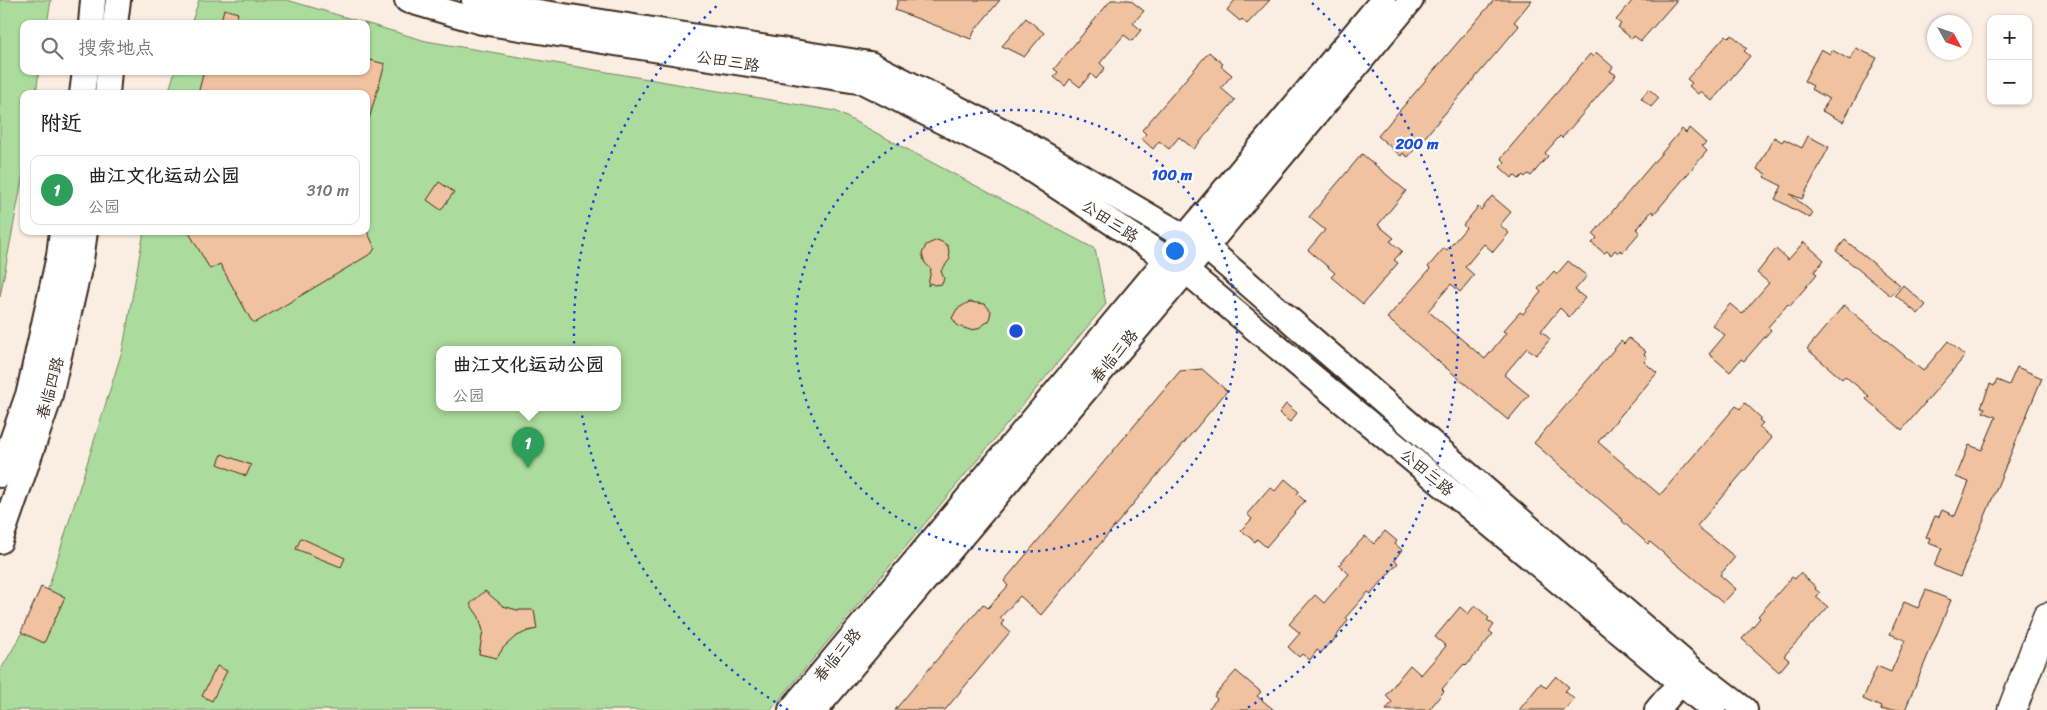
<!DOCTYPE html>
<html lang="zh">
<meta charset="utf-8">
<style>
:root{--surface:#fff;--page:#f6f6f6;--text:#222;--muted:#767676;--line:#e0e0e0;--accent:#2563eb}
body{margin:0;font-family:Sriracha,"LXGW WenKai TC",sans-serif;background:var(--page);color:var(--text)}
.controls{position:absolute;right:15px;top:15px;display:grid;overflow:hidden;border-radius:10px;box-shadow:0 1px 4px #0004}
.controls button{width:45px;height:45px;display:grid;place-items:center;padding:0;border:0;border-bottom:1px solid var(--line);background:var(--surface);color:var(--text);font:25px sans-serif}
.compass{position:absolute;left:1927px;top:15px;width:45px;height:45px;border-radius:50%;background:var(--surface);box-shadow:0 1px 4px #0004;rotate:130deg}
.you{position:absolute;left:1174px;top:250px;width:18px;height:18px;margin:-12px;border:4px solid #fff;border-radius:50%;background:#1a73e8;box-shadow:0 0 0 8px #1a73e833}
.badge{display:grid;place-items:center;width:32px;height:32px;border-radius:50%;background:var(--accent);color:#fff;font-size:16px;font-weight:700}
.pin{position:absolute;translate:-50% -41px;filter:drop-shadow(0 1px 2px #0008)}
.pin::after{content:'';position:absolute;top:26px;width:18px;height:15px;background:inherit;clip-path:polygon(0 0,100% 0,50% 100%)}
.popup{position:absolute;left:436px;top:346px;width:185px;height:65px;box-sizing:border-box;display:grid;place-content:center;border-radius:10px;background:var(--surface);filter:drop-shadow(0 1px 4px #0005);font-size:16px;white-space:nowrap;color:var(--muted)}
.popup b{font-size:19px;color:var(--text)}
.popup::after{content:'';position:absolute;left:50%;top:100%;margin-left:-10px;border:10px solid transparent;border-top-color:var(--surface)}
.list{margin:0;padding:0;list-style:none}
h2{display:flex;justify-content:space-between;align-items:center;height:65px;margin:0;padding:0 20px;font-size:21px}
h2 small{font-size:16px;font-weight:400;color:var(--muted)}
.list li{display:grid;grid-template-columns:32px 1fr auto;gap:15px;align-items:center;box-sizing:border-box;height:70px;margin:0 10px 10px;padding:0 10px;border:1px solid var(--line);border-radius:10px}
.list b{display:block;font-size:19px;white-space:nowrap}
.list p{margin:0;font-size:16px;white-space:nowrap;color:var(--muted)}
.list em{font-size:16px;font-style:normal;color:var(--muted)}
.icon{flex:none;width:28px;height:28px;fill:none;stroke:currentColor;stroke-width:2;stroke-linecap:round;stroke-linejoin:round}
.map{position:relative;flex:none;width:2047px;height:710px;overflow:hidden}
.search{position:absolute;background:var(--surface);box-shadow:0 1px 4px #0004;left:20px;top:20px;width:350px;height:55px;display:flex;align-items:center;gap:12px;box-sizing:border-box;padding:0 18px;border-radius:10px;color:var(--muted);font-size:19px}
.panel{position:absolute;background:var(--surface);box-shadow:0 1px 4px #0004;left:20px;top:90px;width:350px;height:145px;border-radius:10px}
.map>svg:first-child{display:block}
.green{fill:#acdc9d;stroke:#74835e;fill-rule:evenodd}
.building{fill:#f0c29f;stroke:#3b2a1e}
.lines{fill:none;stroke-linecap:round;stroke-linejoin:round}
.secondary-casing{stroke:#3b2a1e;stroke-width:28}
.highway-casing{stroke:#3b2a1e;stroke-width:31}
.secondary{stroke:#fff;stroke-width:24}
.highway{stroke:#fff;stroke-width:28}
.ring{fill:none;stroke:#1d4ed8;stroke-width:2.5;stroke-dasharray:2.5 5}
.labels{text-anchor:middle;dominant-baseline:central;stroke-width:4.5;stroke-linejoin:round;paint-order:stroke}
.street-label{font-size:16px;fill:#3b2a1e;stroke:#fff}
.centre{fill:#1d4ed8;stroke:#fff;stroke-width:2.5}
.ring-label{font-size:15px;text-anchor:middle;font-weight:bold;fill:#1d4ed8;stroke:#fff;stroke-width:4.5;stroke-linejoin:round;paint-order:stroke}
</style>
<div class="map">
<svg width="2047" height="710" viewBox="0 0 2047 710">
<rect width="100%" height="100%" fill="#faede2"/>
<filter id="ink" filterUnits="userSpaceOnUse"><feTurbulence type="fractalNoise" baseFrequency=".02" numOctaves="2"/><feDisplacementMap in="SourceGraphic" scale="10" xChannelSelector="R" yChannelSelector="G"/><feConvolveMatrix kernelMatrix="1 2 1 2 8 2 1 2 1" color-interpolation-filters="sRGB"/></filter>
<g filter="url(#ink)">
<!-- green -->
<g class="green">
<path d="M0 0H51L47 24H24V71H39L36 94H24V169L0 297Z"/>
<path d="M199 0H287L426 41 835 111 1095 249 1106 304 771 710H0V671L48 589 123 348 144 231H366V94H168L175 71H366V24H191ZM439 349H617V407H439Z"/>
</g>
<!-- building -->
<g class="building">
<path d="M898 0H1000L975 30 971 39 895 10Z"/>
<path d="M1111 0H1130L1144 11 1133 23 1141 30 1132 41 1124 35 1100 63 1105 68 1096 79 1091 74 1080 87 1070 79 1065 86 1054 77 1058 72 1054 69Z"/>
<path d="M1235 0H1270L1247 24 1242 19 1240 21 1227 10Z"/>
<path d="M1494 0H1532L1514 22 1519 26 1408 157 1403 153 1401 156 1378 136Z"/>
<path d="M1633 0H1677L1641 41 1634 36 1632 39 1618 27 1621 24 1616 20Z"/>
<path d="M224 9 238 13 235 24H220Z"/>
<path d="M1026 18 1044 33 1024 57 1002 46Z"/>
<path d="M1726 35 1729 38 1732 35 1747 48 1744 51 1750 56 1712 101 1701 91 1698 94 1689 86 1692 83 1687 79Z"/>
<path d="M1856 48 1877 58 1843 122 1822 111 1829 99 1811 89 1813 86 1804 81 1821 49 1830 54 1832 50 1850 60Z"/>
<path d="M1209 52 1223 64 1221 66 1232 75 1221 88 1235 100 1194 149 1179 137 1169 149 1159 141 1153 149 1142 139 1146 134 1142 130Z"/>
<path d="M1597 53 1613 67 1610 71 1616 75 1562 138 1560 136 1545 153 1548 156 1531 176 1528 174 1525 177 1523 175 1519 179 1514 175 1512 178 1500 167 1505 162 1501 158 1590 54 1593 57Z"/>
<path d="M366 59 385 64 369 119 366 118V94H198L204 71H366Z"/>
<path d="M1649 89 1659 98 1651 107 1641 98Z"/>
<path d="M1689 128 1706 143 1702 146 1707 151 1654 214 1652 211 1637 229 1640 232 1623 252 1620 250 1618 253 1615 250 1611 255 1607 251 1604 253 1592 243 1597 238 1593 234 1682 129 1686 133Z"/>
<path d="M1808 136 1829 147 1802 199 1790 194 1813 213 1810 218 1775 199 1782 186 1764 177 1766 174 1757 169 1774 137 1782 142 1784 139 1802 148Z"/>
<path d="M1362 154 1406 191 1378 225 1394 238 1390 241 1402 251 1394 260 1398 263 1363 304 1331 277 1335 273 1308 250 1325 230 1309 217Z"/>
<path d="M439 182 454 192 441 210 427 200Z"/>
<path d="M1492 196 1511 212 1500 225 1509 233 1493 252 1484 244 1465 267 1474 275 1465 286 1460 292 1451 284 1428 311 1485 359 1506 333 1503 331 1520 312 1523 314 1541 292 1538 289 1554 271 1557 274 1568 261 1587 276 1575 290 1585 298 1569 317 1560 308 1541 331 1550 339 1541 350 1536 355 1527 348 1504 375 1529 395 1508 420 1387 318 1430 269 1428 267 1444 248 1447 250 1466 228 1463 225 1478 207 1481 210Z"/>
<path d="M188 231H367L375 248 372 253 255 323 251 320 220 264 210 269Z"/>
<path d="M937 240 942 242 948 246 950 259 941 271 944 279 942 284 934 285 931 283 928 286 931 269 925 263 922 254 926 245Z"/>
<path d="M1845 240 1900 285 1891 296 1836 251Z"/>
<path d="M1804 242 1824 260 1814 272 1817 274 1790 306 1788 304 1768 327 1771 330 1744 361 1741 359 1730 372 1709 354 1725 335 1712 325 1730 304 1742 314 1769 283 1757 273 1776 249 1788 260Z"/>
<path d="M1903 285 1926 305 1918 314 1895 295Z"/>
<path d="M969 302 985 304 991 311 989 321 977 329 970 330 958 326 952 318 957 309Z"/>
<path d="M1844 305 1923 371 1948 341 1965 356 1902 430 1866 399 1869 396 1845 376 1842 379 1807 349Z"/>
<path d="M1629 338 1646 352 1644 354 1647 357 1644 362 1657 373 1598 442 1660 495 1736 406 1740 409 1745 403 1761 418 1759 420 1763 423 1759 427 1772 438 1697 526 1735 557 1720 575 1736 589 1723 603 1650 542 1648 544 1622 521 1623 520 1534 443 1621 341 1624 344Z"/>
<path d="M2017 367 2042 378 1960 577 1934 566 1942 548 1928 543 1930 538 1926 537 1935 516 1939 517 1942 510 1955 516 1969 482 1956 477 1969 445 1982 450 1996 417 1983 412 1985 408 1981 407 1990 384 1994 386 1997 380 2009 385Z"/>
<path d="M1202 369 1227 391 1041 615 1020 596 1000 618 1004 621 1001 624 1010 632 945 710H895L983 604 988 608 1008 586 1004 581 1180 371Z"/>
<path d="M1286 404 1297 413 1290 422 1279 413Z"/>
<path d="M222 454 251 465 246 476 218 464Z"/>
<path d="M1285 479 1299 491 1297 494 1305 501 1266 547 1257 539 1255 542 1241 530 1252 519 1247 514 1270 487 1275 491Z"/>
<path d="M1385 531 1397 541 1395 544 1402 550 1394 560 1398 563 1371 594 1368 592 1346 617 1348 620 1331 644 1329 643 1321 653 1317 650 1310 660 1302 654 1299 657 1288 647 1300 633 1289 624 1315 595 1324 603 1349 574 1339 565 1365 536 1374 544Z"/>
<path d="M301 538 345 558 341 567 296 549Z"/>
<path d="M1800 573 1816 587 1815 589 1820 593 1816 597 1828 607 1784 656 1789 660 1779 672 1742 639 1760 618 1758 616 1792 577 1795 579Z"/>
<path d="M41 587 65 597 44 643 21 632Z"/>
<path d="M1926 590 1951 600 1905 710H1880L1881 707 1863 699 1877 666 1891 672 1905 640 1890 634 1904 602 1918 608Z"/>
<path d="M485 591 503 606 517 610H534L537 629 528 631 515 637 503 648 497 658 479 654 483 631 479 617 470 604Z"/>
<path d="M1475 605 1489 618 1487 620 1494 625 1489 631 1493 634 1466 666 1464 664 1449 681 1442 689 1444 691 1429 710H1386L1392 702 1386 696 1400 677 1410 665 1421 675 1446 646 1435 637 1460 607 1468 614Z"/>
<path d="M217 666 227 671 212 701 202 696Z"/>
<path d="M1236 671 1261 692 1257 696 1274 710H1207L1217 699 1214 696Z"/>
<path d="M1556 676 1569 687 1565 691 1574 699 1564 710H1519L1541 683 1546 688Z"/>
</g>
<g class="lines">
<!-- secondary casing -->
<g class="secondary-casing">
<g id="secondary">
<path d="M407 0 482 22 864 82 1009 155 1186 271 1713 710"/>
<path d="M474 0 487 4 870 64 1018 139 1214 254 1692 669 1745 710"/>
<path d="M91 24 93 0"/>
<path d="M115 24 118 0"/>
<path d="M82 94 85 71"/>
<path d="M107 94 109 71"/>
<path d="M0 475 29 392 59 256 62 231"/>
<path d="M0 541 49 399 81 260 85 231"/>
<path d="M791 710 1383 0"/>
<path d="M815 710 1186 271 1411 0"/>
<path d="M1657 710 1691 670"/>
</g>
</g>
<!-- highway casing -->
<g class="highway-casing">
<path id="highway" d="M2012 710 2047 617"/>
</g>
<!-- secondary -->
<use href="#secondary" class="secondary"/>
<!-- highway -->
<use href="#highway" class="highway"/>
</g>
</g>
<!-- distance rings -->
<g class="ring">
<circle cx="1016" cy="331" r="221"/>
<path d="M788 710A442 442 0 0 1 720 3M1312 3A442 442 0 0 1 1244 710"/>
</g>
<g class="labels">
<!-- street labels -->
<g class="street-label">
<text transform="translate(728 61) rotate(9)">公田三路</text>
<text transform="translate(1110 221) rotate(33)">公田三路</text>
<text transform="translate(1114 356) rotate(-50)">春临三路</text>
<text transform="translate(50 388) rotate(-75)">春临四路</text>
<text transform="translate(1427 472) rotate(40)">公田三路</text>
<text transform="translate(837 655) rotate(-50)">春临三路</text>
</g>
</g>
<circle cx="1016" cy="331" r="8" class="centre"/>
<g class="ring-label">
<text x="1417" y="149">200 m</text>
<text x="1172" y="180">100 m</text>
</g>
</svg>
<div class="controls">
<button>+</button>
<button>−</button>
</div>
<svg class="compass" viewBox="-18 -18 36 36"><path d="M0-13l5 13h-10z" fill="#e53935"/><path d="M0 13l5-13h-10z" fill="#767676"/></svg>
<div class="you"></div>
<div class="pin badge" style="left:528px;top:468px;background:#2e9e5b">1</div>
<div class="popup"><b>曲江文化运动公园</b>公园</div>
<div class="search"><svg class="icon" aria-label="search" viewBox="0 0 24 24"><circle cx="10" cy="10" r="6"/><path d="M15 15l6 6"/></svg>搜索地点</div>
<section class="panel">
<h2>附近<small></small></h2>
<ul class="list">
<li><span class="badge" style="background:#2e9e5b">1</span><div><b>曲江文化运动公园</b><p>公园</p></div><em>310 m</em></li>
</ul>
</section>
</div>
